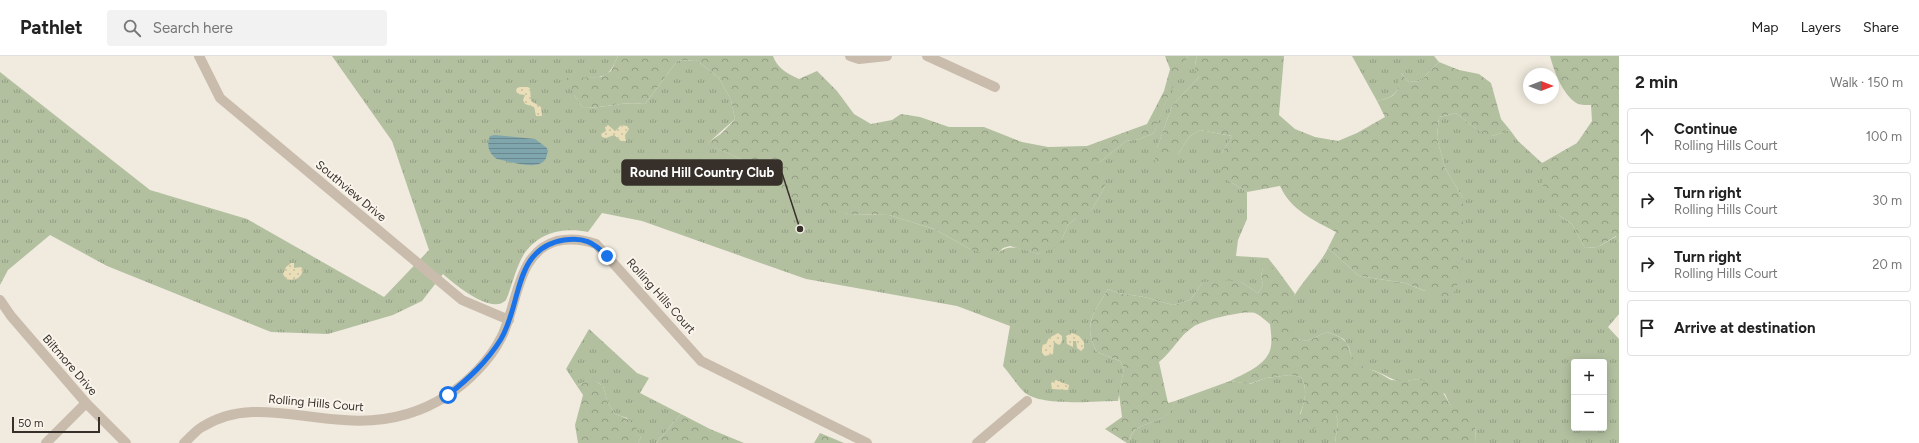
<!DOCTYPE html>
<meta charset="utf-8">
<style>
:root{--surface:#fff;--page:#f2f2f2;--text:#222;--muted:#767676;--line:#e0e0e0}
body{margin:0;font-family:Figtree,sans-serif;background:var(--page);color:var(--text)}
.controls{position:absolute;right:12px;bottom:12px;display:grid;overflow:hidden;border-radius:4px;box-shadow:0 2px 10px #0003}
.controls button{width:36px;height:36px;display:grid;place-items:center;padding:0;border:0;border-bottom:1px solid var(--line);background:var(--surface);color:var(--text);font:20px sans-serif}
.compass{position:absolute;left:1523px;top:12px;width:36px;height:36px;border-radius:50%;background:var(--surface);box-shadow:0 2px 10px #0003;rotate:90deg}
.scale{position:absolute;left:12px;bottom:10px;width:88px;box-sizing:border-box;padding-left:4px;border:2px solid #37302a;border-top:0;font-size:11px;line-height:14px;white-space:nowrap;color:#37302a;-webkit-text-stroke:3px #f9f4ec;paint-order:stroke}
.stop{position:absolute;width:12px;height:12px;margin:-9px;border:3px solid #1a73e8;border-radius:50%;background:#fff}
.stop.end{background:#1a73e8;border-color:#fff;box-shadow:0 1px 4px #0008}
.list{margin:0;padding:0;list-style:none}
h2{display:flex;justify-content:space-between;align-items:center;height:52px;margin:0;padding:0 16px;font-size:17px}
h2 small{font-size:13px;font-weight:400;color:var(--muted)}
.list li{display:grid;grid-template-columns:26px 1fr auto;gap:12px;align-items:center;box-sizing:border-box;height:56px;margin:0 8px 8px;padding:0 8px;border:1px solid var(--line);border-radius:4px}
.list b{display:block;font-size:15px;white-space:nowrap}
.list p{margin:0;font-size:13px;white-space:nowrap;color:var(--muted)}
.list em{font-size:13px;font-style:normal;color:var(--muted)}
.icon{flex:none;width:22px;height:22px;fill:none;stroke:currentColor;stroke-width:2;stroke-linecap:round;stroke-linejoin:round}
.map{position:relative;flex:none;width:1619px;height:387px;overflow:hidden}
header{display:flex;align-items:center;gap:24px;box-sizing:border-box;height:56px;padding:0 20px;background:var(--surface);border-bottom:1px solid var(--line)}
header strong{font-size:19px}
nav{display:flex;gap:22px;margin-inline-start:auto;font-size:14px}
.search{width:280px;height:36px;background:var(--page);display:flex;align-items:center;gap:10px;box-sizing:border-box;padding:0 14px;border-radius:4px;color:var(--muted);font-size:15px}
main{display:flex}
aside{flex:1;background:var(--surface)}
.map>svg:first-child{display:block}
.grass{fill:url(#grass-tufts);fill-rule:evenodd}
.forest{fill:url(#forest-crowns)}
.sand{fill:url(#sand-dots)}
.water{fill:url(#water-rules)}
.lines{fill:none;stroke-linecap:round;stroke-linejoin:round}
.minor{stroke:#c9bcac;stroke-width:10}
.route{stroke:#1a73e8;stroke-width:5}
.labels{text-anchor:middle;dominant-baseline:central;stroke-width:4;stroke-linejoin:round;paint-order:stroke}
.street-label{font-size:12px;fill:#37302a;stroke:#f9f4ec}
.leader{fill:none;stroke:#37302a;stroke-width:1.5}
.callout-dot{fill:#37302a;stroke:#f9f4ec;stroke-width:1.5}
.callout{fill:#37302a;stroke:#37302a;stroke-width:1.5}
.callout-label{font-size:13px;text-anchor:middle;font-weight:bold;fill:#fff}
</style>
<header>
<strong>Pathlet</strong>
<div class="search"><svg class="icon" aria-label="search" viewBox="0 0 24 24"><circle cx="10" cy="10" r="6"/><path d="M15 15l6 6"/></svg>Search here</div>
<nav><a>Map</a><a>Layers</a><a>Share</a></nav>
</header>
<main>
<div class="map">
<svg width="1619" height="387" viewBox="0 0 1619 387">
<defs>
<pattern id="grass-tufts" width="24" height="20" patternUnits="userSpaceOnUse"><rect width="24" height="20" fill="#b2c0a0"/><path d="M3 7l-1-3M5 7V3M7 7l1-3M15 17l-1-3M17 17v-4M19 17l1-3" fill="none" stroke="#929c83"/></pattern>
<pattern id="forest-crowns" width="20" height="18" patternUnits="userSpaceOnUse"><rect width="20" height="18" fill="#b2c0a0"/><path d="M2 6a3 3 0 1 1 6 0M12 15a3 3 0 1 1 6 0" fill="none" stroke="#929c83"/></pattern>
<pattern id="sand-dots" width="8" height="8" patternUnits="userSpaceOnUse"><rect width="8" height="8" fill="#eadeb9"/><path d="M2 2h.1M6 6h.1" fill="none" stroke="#c9bf9f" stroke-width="1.8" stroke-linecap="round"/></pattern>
<pattern id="water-rules" width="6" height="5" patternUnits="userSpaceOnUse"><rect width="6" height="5" fill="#80a6ad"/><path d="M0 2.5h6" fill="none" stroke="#6a888d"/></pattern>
</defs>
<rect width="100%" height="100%" fill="#f1ebdf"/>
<!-- grass -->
<g class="grass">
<path d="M332 0H618C609 20 607 21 586 22L574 39 583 52C606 52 621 45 645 48L677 5 696 4 719 22 731 44 735 63 707 88 741 103 761 114 772 130 820 148 848 158 889 159 934 173 970 193 998 197C1010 186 1024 194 1039 198L1062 183 1068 169 1075 163 1093 152 1105 130 1093 110V107L1100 106 1126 85 1140 83 1154 77C1163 51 1174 24 1188 0H1197L1195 8 1199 21 1172 50 1157 92 1178 98 1189 81 1200 74 1232 80 1222 97 1229 125 1247 136V163L1238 184 1236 200 1268 202 1276 212H1263L1261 220 1263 229 1258 237 1241 226H1203L1190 244 1173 249 1144 241 1118 237 1108 233C1094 257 1082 268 1097 296L1120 305 1124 312 1118 345C1097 345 1040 351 1024 336 1017 329 1010 318 1003 310L1010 270 957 250 806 223 642 165 602 157 588 176C564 171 539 176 524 198 516 211 512 230 506 244 504 246 501 248 498 248 483 251 454 228 443 218L422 245 393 259 328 278 271 276 107 210 50 179 8 214 0 229V16L150 134 247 163 384 241 429 194 392 85Z"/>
<path d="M1352 0H1434L1439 6 1420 25 1409 26 1401 17C1397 37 1398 40 1377 45Z"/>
<path d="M1456 57 1475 72 1492 80 1510 74 1518 85 1542 107V128L1560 160 1572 168 1585 192 1598 191 1617 180 1619 186V258L1608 271 1619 283V387H1476L1475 370 1452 353 1445 338 1417 323C1394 329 1394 322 1375 315 1370 313 1362 312 1358 309 1350 304 1351 293 1346 286 1342 280 1334 279 1327 276L1307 285 1298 283C1295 280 1292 277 1290 273 1277 245 1317 216 1328 192L1359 220 1405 227 1425 235 1463 180V142L1445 112 1437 82 1439 61ZM1574 306H1604V372H1574Z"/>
<path d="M589 273 637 317 649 322 640 337 681 358 656 387H638L641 381 627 362 615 358 608 347 603 330C591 322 590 323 577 330L566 313Z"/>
<path d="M1290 319 1301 321C1308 334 1305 345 1300 358L1336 359 1338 365 1335 387H1130C1129 361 1170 373 1175 345L1230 325 1250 328 1266 322Z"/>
</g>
<!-- forest -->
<g class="forest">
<path d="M618 0H773C777 12 788 18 799 23L817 15 837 35 854 58 871 68 892 64 901 58 920 61 949 71H984L1022 86 1048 91 1087 90 1147 68 1164 35 1170 13 1165 0H1188L1167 43 1154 77 1140 83 1126 85 1100 106 1093 108V110L1099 113 1104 119 1105 130 1093 152 1080 162 1075 163 1068 169 1062 183 1056 191 1039 198 1010 190 1003 192 998 197 988 199 970 193 934 173 889 159 848 158 788 141 772 130 760 114 741 103 706 88 722 77 735 63 731 44 719 22 696 4 677 5 645 48C620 45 606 52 583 52L574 39 566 22 601 21 611 15Z"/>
<path d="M1197 0H1284L1279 59 1295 73 1315 81 1338 85 1357 77 1385 61 1377 45C1399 40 1397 37 1400 16L1409 26 1420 25 1439 6 1459 14 1479 18 1491 27 1501 63 1510 74 1492 80H1485L1456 57 1439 61 1437 82 1445 112 1463 142V201L1457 229 1451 245 1405 227 1359 220 1328 192 1336 176C1313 164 1291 154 1280 130L1247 136 1229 125 1218 110 1222 97 1232 80 1200 74 1189 81 1178 98 1152 120 1157 92 1172 50 1199 21C1193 14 1195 8 1197 0Z"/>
<path d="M1550 0H1619V186L1616 180 1598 191 1585 192 1572 168 1560 160 1548 144 1542 128V107L1577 87 1592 65 1591 49C1587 49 1581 49 1578 48 1563 40 1554 15 1550 0Z"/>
<path d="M1263 212H1276L1295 238C1287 257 1285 266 1298 283L1307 285 1327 276 1340 281 1347 287 1351 299 1357 308 1379 317 1391 324 1407 325 1417 323 1438 328 1452 352 1471 357 1475 370 1476 387H1335L1338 365 1336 359C1324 368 1315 378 1299 369 1300 351 1311 339 1301 321L1290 319 1266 322 1249 328 1230 325C1243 318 1262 311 1269 297 1273 288 1271 277 1270 268 1266 265 1260 259 1255 257 1244 254 1202 264 1193 271 1179 280 1172 296 1159 306L1168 347 1175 345C1171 373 1129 361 1130 387H1127L1105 373 1122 361 1119 338 1124 312 1120 305 1097 296C1082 268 1094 257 1108 233L1118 237 1144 241 1173 249 1190 244 1203 226 1222 224 1241 226 1258 237 1263 229 1261 220Z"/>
<path d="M588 324H594L603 330 608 347 615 358C630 363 634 366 641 381L638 387H578L575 369 583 339 577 330Z"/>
<path d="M681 358 710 373 744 387H656Z"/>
<path d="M820 377 844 387H814Z"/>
</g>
<!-- sand -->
<g class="sand">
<path d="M520 31H527L530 32 531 45 541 51 542 60H536L534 51 525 48 523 44 525 39 518 38 516 35 517 32Z"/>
<path d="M608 69 615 75 621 69 627 70 629 73 625 79 626 85H621L614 79 606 82 602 81 601 78 606 75 605 71Z"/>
<path d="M291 207H294V212L301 211 303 214C301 223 294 225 286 223L283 218 286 211Z"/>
<path d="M1058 277 1062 280V286L1059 289 1054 286 1053 298 1045 300 1042 297V289L1046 288 1049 282Z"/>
<path d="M1072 277 1079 280 1084 286V292L1081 295 1077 292 1076 285H1073V291L1067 288 1066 280Z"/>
<path d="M1056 324 1069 329 1068 334 1052 333 1051 327Z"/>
</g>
<!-- water -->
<path class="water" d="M495 79 535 83 547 92C551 120 513 106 497 103 489 98 486 89 490 80Z"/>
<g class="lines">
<!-- minor -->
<g class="minor">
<path d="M199 0 220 42 462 244 509 264"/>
<path d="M850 0 859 3 887 0"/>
<path d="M927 0 995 31"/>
<path d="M0 244 11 260 86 347 126 387"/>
<path d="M46 387 86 347"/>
<path d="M184 387C190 382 195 375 202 371 246 343 296 362 344 364 381 367 416 360 448 339 468 326 490 304 501 282 518 250 516 196 557 185 571 182 582 183 596 188L701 305 867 387"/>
<path d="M977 387 1027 345"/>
</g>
</g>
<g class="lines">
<!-- route -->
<path class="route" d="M448 339C468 323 487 306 501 283 522 248 513 192 564 184 584 181 593 186 607 200"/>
</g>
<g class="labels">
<!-- street labels -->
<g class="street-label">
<text transform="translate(351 135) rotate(40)">Southview Drive</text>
<text transform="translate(661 240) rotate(48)">Rolling Hills Court</text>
<text transform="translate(70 309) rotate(49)">Biltmore Drive</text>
<text transform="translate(316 347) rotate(5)">Rolling Hills Court</text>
</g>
</g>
<!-- callouts -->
<path class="leader" d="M800 173L782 117"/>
<circle class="callout-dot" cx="800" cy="173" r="4"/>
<rect class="callout" x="622" y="104" width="160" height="25" rx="4"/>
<g class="callout-label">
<text x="702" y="121">Round Hill Country Club</text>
</g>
</svg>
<div class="controls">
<button>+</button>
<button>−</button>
</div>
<svg class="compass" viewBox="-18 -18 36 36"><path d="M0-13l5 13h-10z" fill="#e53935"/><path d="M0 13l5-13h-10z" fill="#767676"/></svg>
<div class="scale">50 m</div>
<div class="stop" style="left:448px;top:339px"></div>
<div class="stop end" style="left:607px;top:200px"></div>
</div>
<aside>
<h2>2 min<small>Walk · 150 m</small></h2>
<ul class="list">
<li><svg class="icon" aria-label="ahead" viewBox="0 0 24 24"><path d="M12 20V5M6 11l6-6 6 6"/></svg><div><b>Continue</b><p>Rolling Hills Court</p></div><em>100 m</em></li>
<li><svg class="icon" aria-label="right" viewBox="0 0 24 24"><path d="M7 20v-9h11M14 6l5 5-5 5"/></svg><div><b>Turn right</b><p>Rolling Hills Court</p></div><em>30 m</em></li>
<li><svg class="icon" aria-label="right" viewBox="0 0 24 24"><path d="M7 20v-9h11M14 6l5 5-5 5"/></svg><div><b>Turn right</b><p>Rolling Hills Court</p></div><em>20 m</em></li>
<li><svg class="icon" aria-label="arrive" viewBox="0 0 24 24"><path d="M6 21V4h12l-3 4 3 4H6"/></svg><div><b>Arrive at destination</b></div></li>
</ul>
</aside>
</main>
